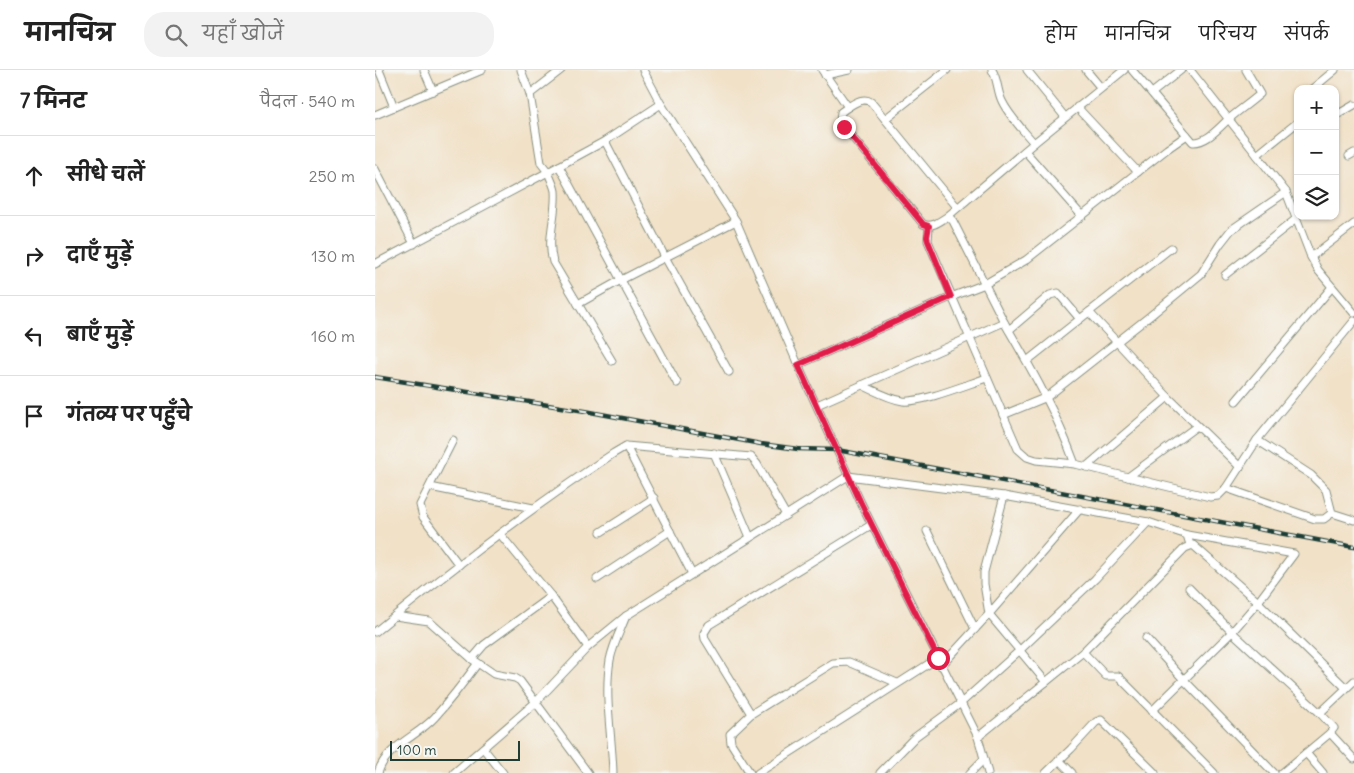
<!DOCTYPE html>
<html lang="hi">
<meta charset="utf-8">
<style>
:root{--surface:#fff;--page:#f2f2f2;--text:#222;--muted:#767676;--line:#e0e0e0}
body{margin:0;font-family:Delius,"Playpen Sans Deva",sans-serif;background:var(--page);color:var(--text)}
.controls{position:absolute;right:15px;top:15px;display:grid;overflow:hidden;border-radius:10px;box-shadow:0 1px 4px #0004}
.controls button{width:45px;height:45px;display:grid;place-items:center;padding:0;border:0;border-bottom:1px solid var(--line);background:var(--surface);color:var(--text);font:25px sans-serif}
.scale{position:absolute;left:15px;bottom:12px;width:130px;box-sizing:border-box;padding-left:5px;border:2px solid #1f3d34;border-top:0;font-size:14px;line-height:18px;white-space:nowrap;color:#1f3d34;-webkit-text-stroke:4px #f6f6f2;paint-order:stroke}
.stop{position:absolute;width:15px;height:15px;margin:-11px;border:4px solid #e11d48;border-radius:50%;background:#fff}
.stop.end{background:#e11d48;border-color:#fff;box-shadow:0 1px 5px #0008}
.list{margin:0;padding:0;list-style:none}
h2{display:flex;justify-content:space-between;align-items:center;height:65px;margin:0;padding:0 20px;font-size:21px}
h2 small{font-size:16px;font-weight:400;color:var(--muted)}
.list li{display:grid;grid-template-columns:32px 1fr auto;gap:15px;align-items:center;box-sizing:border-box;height:80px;padding:0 20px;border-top:1px solid var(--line)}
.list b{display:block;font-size:19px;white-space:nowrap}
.list em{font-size:16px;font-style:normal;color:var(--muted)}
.icon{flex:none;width:28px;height:28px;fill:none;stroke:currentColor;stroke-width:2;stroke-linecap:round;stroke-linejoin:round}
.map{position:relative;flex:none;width:979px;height:703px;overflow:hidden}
header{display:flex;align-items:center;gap:30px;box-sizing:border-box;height:70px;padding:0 25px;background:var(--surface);border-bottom:1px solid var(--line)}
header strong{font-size:24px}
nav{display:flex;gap:28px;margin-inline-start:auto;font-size:18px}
.search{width:350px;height:45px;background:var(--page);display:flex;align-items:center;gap:12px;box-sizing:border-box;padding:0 18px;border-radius:20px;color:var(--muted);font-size:19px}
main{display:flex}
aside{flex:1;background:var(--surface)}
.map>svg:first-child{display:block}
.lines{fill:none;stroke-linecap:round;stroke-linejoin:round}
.street-casing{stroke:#888f7e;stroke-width:9}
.street{stroke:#fff;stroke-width:7}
.rail-casing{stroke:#1f3d34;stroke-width:4.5}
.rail{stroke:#f6f6f2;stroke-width:2.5;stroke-dasharray:8;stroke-linecap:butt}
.route{stroke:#e11d48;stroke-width:6}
</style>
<header>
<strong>मानचित्र</strong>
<div class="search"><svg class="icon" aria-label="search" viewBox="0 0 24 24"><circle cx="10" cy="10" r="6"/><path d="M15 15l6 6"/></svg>यहाँ खोजें</div>
<nav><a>होम</a><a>मानचित्र</a><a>परिचय</a><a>संपर्क</a></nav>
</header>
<main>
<aside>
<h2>7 मिनट<small>पैदल · 540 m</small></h2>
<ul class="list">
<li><svg class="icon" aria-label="ahead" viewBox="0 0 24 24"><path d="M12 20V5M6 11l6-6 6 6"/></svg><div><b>सीधे चलें</b></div><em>250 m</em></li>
<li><svg class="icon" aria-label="right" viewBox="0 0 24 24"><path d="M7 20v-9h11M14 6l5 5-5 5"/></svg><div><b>दाएँ मुड़ें</b></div><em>130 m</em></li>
<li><svg class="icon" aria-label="left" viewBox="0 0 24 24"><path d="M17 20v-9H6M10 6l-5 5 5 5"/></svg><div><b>बाएँ मुड़ें</b></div><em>160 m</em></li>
<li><svg class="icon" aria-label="arrive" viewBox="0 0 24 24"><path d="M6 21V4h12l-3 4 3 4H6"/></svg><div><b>गंतव्य पर पहुँचे</b></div></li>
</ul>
</aside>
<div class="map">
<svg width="979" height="703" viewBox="0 0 979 703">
<rect width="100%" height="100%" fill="#f6f6f2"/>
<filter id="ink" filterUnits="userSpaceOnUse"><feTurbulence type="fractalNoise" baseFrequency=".02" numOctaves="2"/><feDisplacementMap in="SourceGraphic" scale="10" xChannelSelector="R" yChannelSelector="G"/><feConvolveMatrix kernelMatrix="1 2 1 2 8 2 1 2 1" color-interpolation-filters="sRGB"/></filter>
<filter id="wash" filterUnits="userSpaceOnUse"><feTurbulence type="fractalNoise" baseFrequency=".0096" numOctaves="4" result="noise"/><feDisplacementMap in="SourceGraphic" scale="20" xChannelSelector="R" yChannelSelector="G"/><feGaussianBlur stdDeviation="1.12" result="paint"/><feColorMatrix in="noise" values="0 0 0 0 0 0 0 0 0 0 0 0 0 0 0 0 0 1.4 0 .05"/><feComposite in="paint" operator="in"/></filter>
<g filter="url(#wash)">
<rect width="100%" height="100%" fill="#f1e1c7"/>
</g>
<g filter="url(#ink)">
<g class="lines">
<!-- street casing -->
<g class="street-casing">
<g id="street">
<path d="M4 0 19 37"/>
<path d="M49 0 58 21"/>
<path d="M146 0 155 24 166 93 173 102 230 71 286 34"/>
<path d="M268 0 286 34 361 151 427 304 486 433 603 667 613 703"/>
<path d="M447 0 473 37C480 33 488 27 496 32L582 137"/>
<path d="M617 0C623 9 622 21 627 31 634 46 648 60 659 73"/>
<path d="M652 0 690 47"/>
<path d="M711 0 726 18"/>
<path d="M757 0 812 65"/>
<path d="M815 0 911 122 936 187 943 200 979 243"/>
<path d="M450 5 474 0"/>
<path d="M937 19 960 0"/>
<path d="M777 23 806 0"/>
<path d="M155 24 186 0"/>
<path d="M473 37 466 42 465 51 469 57 548 154C558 158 565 151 573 146"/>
<path d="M702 37 763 102"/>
<path d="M0 45 107 0"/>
<path d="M960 46 979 35"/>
<path d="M510 49 572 0"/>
<path d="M230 71 290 187 354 302"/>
<path d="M650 81 707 146"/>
<path d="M882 85 923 52"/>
<path d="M974 86 979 83"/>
<path d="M184 96 302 313"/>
<path d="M0 99 39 174"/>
<path d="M554 156 553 171 643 379 652 387 661 390 700 394"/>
<path d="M936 187 979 154"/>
<path d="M0 194 173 102C175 108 179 115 180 121 182 145 171 168 178 192L237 291"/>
<path d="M850 205 921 149"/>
<path d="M203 234 246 210 361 151"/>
<path d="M714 242 796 178"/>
<path d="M979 251 882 370 936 405 951 420 957 443 979 450"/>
<path d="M629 252C657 300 681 342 700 394L835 427 843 426 851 418 882 370"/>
<path d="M634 260 675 225 683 223 705 249 714 242 793 327 865 397"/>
<path d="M652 291 705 249"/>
<path d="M423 295 576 227 610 214 651 190 792 79 812 65 818 72C832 73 844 57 854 49 864 40 875 33 885 24L871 0"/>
<path d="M487 315C500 321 514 329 528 331 546 333 593 314 612 308"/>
<path d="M861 331 957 217"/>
<path d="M442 335 629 252 578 151 573 146 659 73 749 0"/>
<path d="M628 345 672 327 775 246 826 204 845 174 856 160 911 122"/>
<path d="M78 370 45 435 48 447 84 495"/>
<path d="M251 376 317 504"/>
<path d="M339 383 375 467"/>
<path d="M711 397 793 327"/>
<path d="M753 407 822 356"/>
<path d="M55 417 158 438"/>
<path d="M851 418 940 449H949L957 443"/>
<path d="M629 426 609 502V514L614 544 671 612"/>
<path d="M552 461 600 559"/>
<path d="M226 462 279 428"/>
<path d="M125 464 176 526 213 577"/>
<path d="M222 509 295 461"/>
<path d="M814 518 857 562 945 643 959 658 955 663 979 689"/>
<path d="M20 546 54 551 97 589 119 604 140 608 145 611 213 703"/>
<path d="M0 562C77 498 156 438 239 383L251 376 376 387 382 394 411 445"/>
<path d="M771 568 810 611 899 703"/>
<path d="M708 582 731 606H743L839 703"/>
<path d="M97 589 109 575 176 526"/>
<path d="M566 596 614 544 705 439"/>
<path d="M777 641 857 562 883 532 919 484 812 465"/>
<path d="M945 643 979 611"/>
<path d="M376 644 458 593 474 592 522 613"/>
<path d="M603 667 708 582 810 478 818 475 883 532 971 618"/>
<path d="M108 678 128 703"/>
<path d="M931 683 948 703"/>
<path d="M684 690 697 703"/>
<path d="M3 703C11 676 42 667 60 647 75 630 89 612 103 593"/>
<path d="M79 703 161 632 213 577 251 546 473 406 629 426 773 452 812 465 815 475"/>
<path d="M238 703C237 666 229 627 235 590 238 575 245 561 251 546"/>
<path d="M375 703 356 673 355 664 376 644 330 569 329 563 334 555 496 455"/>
<path d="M383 703 563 588"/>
<path d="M505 703 540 667 586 633 644 581 720 509 773 452"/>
<path d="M595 703 609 689"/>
<path d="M671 703 696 679 721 652 726 650 780 703"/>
<path d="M907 703 955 663"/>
</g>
</g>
<!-- street -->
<use href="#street" class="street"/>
<!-- rail casing -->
<g class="rail-casing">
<path id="rail" d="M0 307 210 341 386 374 423 379 462 380 979 477"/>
</g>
<!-- rail -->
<use href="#rail" class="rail"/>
</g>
</g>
<g class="lines" filter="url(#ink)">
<!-- route -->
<path class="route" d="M469 57 548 154 554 156 552 167 553 171 576 227 423 295 486 433 563 588"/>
</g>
</svg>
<div class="controls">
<button>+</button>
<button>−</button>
<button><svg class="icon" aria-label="layers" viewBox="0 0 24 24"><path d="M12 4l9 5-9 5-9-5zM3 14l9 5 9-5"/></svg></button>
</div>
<div class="scale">100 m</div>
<div class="stop" style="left:563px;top:588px"></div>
<div class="stop end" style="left:469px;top:57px"></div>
</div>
</main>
